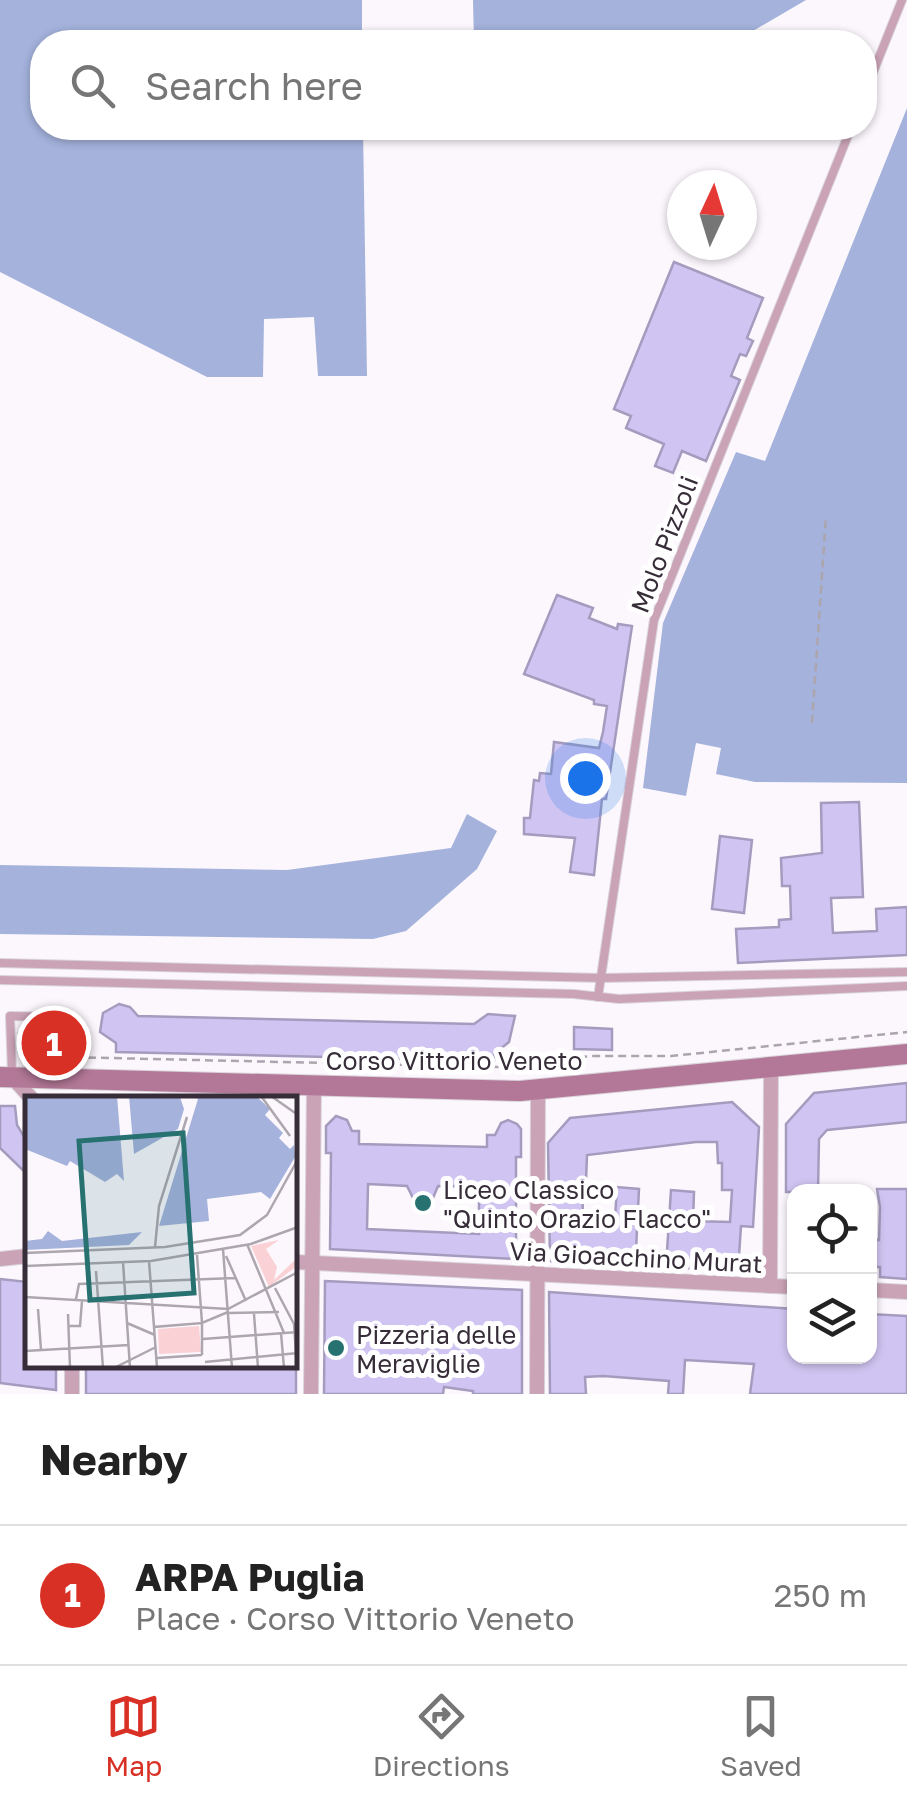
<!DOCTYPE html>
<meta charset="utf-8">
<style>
:root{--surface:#fff;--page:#f6f6f6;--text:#222;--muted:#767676;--line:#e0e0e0;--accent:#d93025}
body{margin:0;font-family:"Golos Text",sans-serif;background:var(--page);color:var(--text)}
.controls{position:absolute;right:30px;bottom:30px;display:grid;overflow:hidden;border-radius:20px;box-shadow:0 2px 8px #0004}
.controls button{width:90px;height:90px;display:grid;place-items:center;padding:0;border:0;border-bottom:2px solid var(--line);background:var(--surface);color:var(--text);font:50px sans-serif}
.compass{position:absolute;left:667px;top:170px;width:90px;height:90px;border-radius:50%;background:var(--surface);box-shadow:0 2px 8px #0004;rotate:4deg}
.you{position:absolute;left:585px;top:778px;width:35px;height:35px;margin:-25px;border:8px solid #fff;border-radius:50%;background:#1a73e8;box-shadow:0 0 0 15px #1a73e833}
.badge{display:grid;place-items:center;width:65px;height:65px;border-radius:50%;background:var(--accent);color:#fff;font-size:32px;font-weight:700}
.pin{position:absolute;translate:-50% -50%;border:5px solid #fff;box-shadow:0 2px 10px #0006}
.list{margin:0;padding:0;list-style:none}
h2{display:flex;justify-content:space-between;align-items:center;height:130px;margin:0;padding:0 40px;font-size:42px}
h2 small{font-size:32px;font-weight:400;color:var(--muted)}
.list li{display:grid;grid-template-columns:65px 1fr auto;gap:30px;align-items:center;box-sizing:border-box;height:140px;padding:0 40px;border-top:2px solid var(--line)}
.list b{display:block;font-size:38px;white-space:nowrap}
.list p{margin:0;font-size:32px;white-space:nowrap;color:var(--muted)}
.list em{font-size:32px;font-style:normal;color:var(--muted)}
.icon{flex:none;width:55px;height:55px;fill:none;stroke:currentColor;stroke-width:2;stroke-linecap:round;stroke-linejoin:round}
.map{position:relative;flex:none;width:907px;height:1394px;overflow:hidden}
.search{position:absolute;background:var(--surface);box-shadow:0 2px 8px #0004;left:30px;right:30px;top:30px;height:110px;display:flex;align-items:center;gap:25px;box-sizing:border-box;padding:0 35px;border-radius:40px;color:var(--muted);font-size:38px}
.sheet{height:270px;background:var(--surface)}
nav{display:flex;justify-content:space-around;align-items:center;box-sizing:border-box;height:140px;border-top:2px solid var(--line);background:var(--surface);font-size:28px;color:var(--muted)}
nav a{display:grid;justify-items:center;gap:5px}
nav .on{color:var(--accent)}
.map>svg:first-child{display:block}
.water{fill:#a4b2dc}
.building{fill:#d0c5f2;stroke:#a49cbe;stroke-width:2.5;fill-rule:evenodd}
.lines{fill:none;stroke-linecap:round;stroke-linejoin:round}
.service-casing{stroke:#d9d3da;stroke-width:10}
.minor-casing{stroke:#d9d3da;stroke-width:16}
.secondary-casing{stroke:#d9d3da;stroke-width:22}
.path{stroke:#aca5ae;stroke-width:2.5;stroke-dasharray:8 5;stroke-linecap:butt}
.service{stroke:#cba3b7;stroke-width:8}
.minor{stroke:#cba3b7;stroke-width:14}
.secondary{stroke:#b37897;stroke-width:20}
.poi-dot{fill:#277171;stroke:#fff;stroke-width:4}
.labels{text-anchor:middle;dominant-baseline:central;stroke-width:10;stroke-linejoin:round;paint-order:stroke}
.street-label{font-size:25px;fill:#372d39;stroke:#fff}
.poi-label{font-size:25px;fill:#372d39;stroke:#fff;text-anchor:start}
.inset-road{fill:none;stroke:#ada6af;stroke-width:2.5}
.view{fill:#277171;fill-opacity:0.15;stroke:#277171;stroke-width:5}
.inset-edge{fill:none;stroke:#372d39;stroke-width:5}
</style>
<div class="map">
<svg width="907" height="1394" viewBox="0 0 907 1394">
<rect width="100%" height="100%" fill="#fcf7fd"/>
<!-- water -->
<g class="water">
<path d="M0 0H362V42H42V128H363L367 376H318L314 317 264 319 263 377H207L0 272Z"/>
<path d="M473 0H806L734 42H474Z"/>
<path d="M907 108V783L755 782 716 774 721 748 696 743 686 796 643 788 663 623 736 452 765 461Z"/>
<path d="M467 814 497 831 477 869 406 931 373 939 0 934V865L287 870 451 848Z"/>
</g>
<!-- building -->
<g class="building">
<path d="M674 262 763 298 747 338 753 341 746 356 740 354 731 376 740 380 706 461 682 451 673 473 655 466 664 444 626 428 631 416 614 409Z"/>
<path d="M557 595 593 608 589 618 617 629 618 624 632 626 606 799H602L594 875 570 872 575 838 524 834V818H530L534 780 539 781 540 773 551 774 554 742 599 748 603 732 607 706 594 704V700L524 674Z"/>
<path d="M859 802 863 897 831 898 833 933 877 931 876 909 907 907V955L738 963 736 929 779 927V920L791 919 790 886H782L781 858 822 853 821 803Z"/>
<path d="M720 836 752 840 744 913 712 909Z"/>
<path d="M119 1004 130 1007 138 1016 474 1024 488 1014 515 1016 509 1042 494 1054V1061L116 1052V1043L100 1032 103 1013Z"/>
<path d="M574 1027 612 1029V1050L574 1049Z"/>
<path d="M19 1033H88V1054L19 1052Z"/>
<path d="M907 1083V1122L827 1130 819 1139 818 1192H786V1124L814 1093Z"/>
<path d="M732 1102 759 1127 753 1227 741 1226 738 1271 550 1261 548 1143 570 1118ZM696 1142H717L718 1163H722V1190H732L730 1222 693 1221 694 1192 671 1190 667 1251H655L636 1250 639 1189 617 1187 615 1218 583 1216 582 1181H586L587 1155Z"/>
<path d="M0 1106H15L17 1125 28 1143V1175L0 1148Z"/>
<path d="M336 1116 347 1120 352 1131H359V1144L487 1147V1135H495L501 1123 508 1120 517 1124 521 1129V1157H516V1259L330 1249 331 1153H326V1126ZM368 1184 407 1186 413 1198 423 1202 433 1198 438 1186 479 1187V1234L367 1229Z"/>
<path d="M877 1189H907V1279L880 1277V1267H870V1239L879 1240 880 1207Z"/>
<path d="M0 1279 28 1282V1366H56V1390L0 1383Z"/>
<path d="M325 1281 522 1290V1394H473V1391L444 1387 443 1394H324Z"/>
<path d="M549 1292 794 1309V1356H870V1314L907 1316V1394H750L754 1364 685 1360 683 1394H668L669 1381 603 1376 585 1377 586 1394H550Z"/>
<rect x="86" y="1366" width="210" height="28"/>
</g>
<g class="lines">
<!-- service casing -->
<g class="service-casing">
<g id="service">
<path d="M864 95 902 0"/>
<path d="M0 963 602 978 907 972"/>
<path d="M0 980 574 994 619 999 907 986"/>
<path d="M598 997 654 620 851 128"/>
<path d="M12 1073 10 1016 58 1017"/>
</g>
</g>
<!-- minor casing -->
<g class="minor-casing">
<g id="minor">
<path d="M12 1077 32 1099"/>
<path d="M0 1259 28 1256"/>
<path d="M295 1262 794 1287"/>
<path d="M770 1286 771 1067"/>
<path d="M870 1290 907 1292"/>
<path d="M72 1394V1366"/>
<path d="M311 1394 314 1085"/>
<path d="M537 1394 538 1090"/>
</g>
</g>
<!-- secondary casing -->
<g class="secondary-casing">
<path id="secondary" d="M0 1077 520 1091 907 1054"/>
</g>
<!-- path -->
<g class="path">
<path d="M812 723 826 516"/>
<path d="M23 1056 541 1068 550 1061 592 1056H671L907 1032"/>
</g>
<!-- service -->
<use href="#service" class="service"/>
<!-- minor -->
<use href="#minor" class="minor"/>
<!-- secondary -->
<use href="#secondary" class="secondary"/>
</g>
<!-- markers -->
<g class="poi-dot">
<circle cx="423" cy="1203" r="10"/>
<circle cx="336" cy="1348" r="10"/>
</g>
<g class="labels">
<!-- street labels -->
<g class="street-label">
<text transform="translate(664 544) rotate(-69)">Molo Pizzoli</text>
<text x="454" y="1060">Corso Vittorio Veneto</text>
<text transform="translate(636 1257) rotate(3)">Via Gioacchino Murat</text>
</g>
<!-- poi labels -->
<g class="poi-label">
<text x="443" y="1189">Liceo Classico<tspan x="443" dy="29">"Quinto Orazio Flacco"</tspan></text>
<text x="356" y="1334">Pizzeria delle<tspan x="356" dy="29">Meraviglie</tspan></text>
</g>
</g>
<!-- overview -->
<g transform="translate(25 1096)">
<rect width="272" height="272" fill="#fcf7fd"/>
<path d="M254 144 241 153 252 171 249 184 272 162V170L244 191 226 150ZM174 230 176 256 134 258 133 233Z" fill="#fad1d4"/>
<path d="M0 0H92L99 85 92 78 80 86 45 65 42 70 0 53ZM104 0 155 1 159 13 153 33 109 58ZM166 0H231L245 13 240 19 258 37 254 42 265 53 269 49 270 61 245 103 236 96 182 103 184 125 134 130 173 3ZM23 135 37 145 117 136 104 149 0 154V145L17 143Z" fill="#a4b2dc"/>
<path class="inset-road" d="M236 0 265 40M246 0 273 19M222 148 259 237M130 151 134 110 162 21M198 153 207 272M0 157 140 151 215 139 242 119 273 63M172 159 177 227 203 216M201 160 221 205M124 165 129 231M98 166 105 272M0 170 126 165 226 148 273 131M71 175 78 272M250 192 269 228 272 272M0 201 203 213 273 176M51 203 54 188 210 182M13 213 16 254M203 217 254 216M43 218 45 272M229 218 233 272M102 227 130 239M43 230H55L57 205M256 237 259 272M178 243 273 236M0 255 104 249M132 262 177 259M180 266 273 257M89 272 131 251M132 272 129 231 177 227V259"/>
<path class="view" d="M158 37 169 197 65 204 54 45Z"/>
<rect width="272" height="272" class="inset-edge"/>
</g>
</svg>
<div class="controls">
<button><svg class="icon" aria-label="locate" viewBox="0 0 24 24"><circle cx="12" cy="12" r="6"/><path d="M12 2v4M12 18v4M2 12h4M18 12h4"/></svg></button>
<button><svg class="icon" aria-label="layers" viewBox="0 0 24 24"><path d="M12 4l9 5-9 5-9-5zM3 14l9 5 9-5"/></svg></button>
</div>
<svg class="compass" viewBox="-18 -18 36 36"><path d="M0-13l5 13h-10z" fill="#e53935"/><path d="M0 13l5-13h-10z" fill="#767676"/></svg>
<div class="you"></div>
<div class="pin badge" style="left:54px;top:1043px">1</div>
<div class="search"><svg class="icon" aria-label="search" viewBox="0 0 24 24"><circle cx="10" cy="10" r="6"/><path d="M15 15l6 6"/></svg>Search here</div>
</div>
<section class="sheet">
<h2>Nearby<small></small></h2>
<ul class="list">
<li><span class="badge">1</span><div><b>ARPA Puglia</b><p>Place · Corso Vittorio Veneto</p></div><em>250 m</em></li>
</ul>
</section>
<nav>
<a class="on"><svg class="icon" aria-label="map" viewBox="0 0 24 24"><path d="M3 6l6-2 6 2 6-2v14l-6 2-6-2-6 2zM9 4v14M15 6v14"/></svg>Map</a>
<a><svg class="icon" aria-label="directions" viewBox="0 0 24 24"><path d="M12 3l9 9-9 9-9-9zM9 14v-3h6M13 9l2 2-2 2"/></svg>Directions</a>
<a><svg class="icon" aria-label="saved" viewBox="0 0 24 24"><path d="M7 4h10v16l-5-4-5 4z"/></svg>Saved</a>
</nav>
